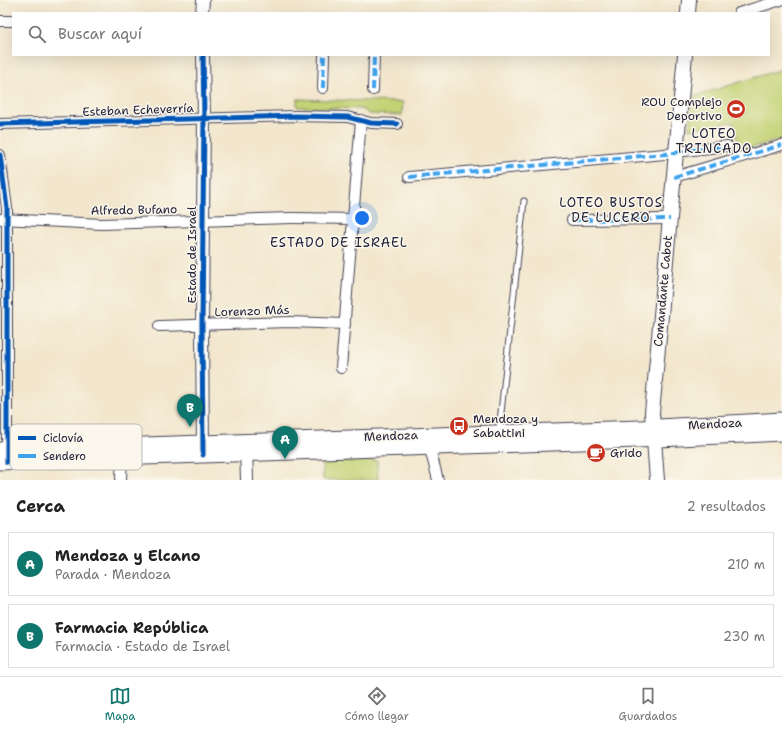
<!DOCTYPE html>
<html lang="es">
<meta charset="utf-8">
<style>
:root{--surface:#fff;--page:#f6f6f6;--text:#222;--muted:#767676;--line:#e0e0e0;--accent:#0f766e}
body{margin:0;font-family:"Shantell Sans",sans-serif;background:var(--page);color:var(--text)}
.you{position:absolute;left:362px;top:218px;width:14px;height:14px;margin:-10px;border:3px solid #fff;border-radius:50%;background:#1a73e8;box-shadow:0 0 0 6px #1a73e833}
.badge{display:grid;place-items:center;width:26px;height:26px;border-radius:50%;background:var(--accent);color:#fff;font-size:13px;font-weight:700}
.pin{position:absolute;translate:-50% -33px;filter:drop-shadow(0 1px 2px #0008)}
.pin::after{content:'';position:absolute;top:21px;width:14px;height:12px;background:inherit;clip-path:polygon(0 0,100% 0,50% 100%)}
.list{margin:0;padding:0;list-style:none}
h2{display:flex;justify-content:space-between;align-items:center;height:52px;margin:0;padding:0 16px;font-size:17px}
h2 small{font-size:13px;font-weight:400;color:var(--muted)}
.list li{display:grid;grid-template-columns:26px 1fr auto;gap:12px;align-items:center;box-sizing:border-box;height:64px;margin:0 8px 8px;padding:0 8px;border:1px solid var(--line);border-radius:0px}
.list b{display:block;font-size:15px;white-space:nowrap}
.list p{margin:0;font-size:13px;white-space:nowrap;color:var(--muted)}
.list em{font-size:13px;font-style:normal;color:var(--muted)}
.icon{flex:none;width:22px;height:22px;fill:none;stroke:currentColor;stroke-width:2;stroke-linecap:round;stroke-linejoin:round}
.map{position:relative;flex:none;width:782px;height:480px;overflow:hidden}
.search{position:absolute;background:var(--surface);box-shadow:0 4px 16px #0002;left:12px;right:12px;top:12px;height:44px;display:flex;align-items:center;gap:10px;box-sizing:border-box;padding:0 14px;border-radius:0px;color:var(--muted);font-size:15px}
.sheet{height:196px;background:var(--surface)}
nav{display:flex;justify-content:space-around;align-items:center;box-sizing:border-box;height:56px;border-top:1px solid var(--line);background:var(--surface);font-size:11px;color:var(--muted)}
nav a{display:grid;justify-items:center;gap:2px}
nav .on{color:var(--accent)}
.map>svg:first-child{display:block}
.park{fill:#c3d274;stroke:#727a58}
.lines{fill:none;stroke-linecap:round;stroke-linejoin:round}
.service-casing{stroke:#413f51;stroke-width:7}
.minor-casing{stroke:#413f51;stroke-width:12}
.tertiary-casing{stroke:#413f51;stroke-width:14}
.secondary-casing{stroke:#413f51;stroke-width:16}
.primary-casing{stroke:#413f51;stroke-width:17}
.service{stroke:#fff;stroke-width:5}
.minor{stroke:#fff;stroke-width:10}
.tertiary{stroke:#fff;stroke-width:12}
.secondary{stroke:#fff;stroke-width:14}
.primary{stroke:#fff;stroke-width:15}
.quiet{stroke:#3ea2ec;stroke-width:4;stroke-dasharray:8 4;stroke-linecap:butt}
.cycleway-casing{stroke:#fbf7ec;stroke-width:8}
.cycleway{stroke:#0057b8;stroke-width:5}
.labels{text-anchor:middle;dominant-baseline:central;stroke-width:3;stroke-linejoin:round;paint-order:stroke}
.poi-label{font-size:12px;fill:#22223b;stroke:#fbf7ec;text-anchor:start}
.street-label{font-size:12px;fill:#22223b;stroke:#fbf7ec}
.neighbourhood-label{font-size:13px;letter-spacing:1px;fill:#22223b;stroke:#fbf7ec}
.key{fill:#fbf7ec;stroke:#bab7b7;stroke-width:1}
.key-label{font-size:11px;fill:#22223b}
</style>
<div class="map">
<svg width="782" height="480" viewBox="0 0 782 480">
<rect width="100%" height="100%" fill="#fbf7ec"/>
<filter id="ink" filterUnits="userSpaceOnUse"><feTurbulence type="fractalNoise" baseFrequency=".025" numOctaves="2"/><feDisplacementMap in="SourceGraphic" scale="8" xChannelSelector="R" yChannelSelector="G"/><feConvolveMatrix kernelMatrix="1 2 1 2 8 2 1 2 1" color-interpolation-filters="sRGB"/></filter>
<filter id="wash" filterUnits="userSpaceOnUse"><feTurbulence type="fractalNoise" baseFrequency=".012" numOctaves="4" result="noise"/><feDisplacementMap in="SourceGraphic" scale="16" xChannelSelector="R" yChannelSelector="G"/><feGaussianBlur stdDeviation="0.9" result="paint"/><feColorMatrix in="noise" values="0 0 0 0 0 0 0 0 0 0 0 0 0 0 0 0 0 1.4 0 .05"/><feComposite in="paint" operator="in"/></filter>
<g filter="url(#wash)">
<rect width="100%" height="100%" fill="#f2e6cc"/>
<!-- park -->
<g class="park">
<path d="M782 69V139L740 151 733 122 689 129 692 97Z"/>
<path d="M297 99 403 102 402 115 369 114 362 109 297 107Z"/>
<path d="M377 460 378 480H323L322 462Z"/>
</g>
</g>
<g filter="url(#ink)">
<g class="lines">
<!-- service casing -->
<g class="service-casing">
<path id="service" d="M499 431 524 201"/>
</g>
<!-- minor casing -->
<g class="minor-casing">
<g id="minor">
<path d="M739 13 781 0"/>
<path d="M0 21H13"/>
<path d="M323 88 324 55"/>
<path d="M373 90 374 55"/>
<path d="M0 124 296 116 347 117 371 123 397 124"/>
<path d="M676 152 727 146"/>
<path d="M0 155 7 208V455"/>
<path d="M409 177 676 153"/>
<path d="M674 177 782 145"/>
<path d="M295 218 353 219"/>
<path d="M1 219 102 224 292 218"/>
<path d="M572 220 670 219"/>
<path d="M159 326 290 322 345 324"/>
<path d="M341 368 361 120"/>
<path d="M428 441 438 480"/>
<path d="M121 480 122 452"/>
</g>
</g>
<!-- tertiary casing -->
<g class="tertiary-casing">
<g id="tertiary">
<path d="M202 13 203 0"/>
<path d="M203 55 204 118 202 325 203 452"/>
<path d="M246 445 247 480"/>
</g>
</g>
<!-- secondary casing -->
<g class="secondary-casing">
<g id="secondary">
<path d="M688 13 689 0"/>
<path d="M657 480 652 413 685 55"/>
</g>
</g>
<!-- primary casing -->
<g class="primary-casing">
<g id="primary">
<path d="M0 450 640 428 782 420"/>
<path d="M0 462 637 440 782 433"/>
</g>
</g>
<!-- service -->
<use href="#service" class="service"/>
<!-- minor -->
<use href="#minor" class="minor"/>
<!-- tertiary -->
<use href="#tertiary" class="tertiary"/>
<!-- secondary -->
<use href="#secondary" class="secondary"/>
<!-- primary -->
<use href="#primary" class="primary"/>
<!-- quiet -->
<g class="quiet">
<path d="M323 88 324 55"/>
<path d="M373 90 374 55"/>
<path d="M676 152 727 146"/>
<path d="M409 177 676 153"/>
<path d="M674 177 782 145"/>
<path d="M572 220 670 219"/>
</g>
<!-- cycleway casing -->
<g class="cycleway-casing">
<g id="cycleway">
<path d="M203 55 204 118 202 325 203 455"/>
<path d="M0 124 296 116 347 117 371 123 397 124"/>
<path d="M0 155 7 208V462"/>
</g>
</g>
<!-- cycleway -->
<use href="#cycleway" class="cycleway"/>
</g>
</g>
<!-- icons -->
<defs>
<g id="stadium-disc" transform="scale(1)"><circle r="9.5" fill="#c8321e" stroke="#fbf7ec"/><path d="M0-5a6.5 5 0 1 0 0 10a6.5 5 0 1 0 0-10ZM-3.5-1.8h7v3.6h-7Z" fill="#fff"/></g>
<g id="bus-disc" transform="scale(1)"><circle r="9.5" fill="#c8321e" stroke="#fbf7ec"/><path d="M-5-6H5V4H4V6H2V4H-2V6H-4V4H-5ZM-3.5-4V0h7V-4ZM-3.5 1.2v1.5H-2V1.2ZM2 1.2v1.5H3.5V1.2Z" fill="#fff"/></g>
<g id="cafe-disc" transform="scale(1)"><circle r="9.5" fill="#c8321e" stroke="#fbf7ec"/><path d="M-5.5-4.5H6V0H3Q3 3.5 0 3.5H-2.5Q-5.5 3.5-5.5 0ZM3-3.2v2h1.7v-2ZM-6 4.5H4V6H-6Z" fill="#fff"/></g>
</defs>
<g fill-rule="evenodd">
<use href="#stadium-disc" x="736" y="109"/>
<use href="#bus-disc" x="459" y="426"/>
<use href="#cafe-disc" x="596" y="453"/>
</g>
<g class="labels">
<!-- poi labels -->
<g class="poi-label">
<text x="722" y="102" text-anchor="end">ROU Complejo<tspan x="722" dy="14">Deportivo</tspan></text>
<text x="473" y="419">Mendoza y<tspan x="473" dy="14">Sabattini</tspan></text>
<text x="610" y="453">Grido</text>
</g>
<!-- street labels -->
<g class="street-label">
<text transform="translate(138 110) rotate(-2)">Esteban Echeverría</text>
<text transform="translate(134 210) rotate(-1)">Alfredo Bufano</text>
<text transform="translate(192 255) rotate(-90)">Estado de Israel</text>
<text transform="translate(663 291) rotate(-85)">Comandante Cabot</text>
<text transform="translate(252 311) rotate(-2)">Lorenzo Más</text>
<text transform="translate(715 424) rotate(-3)">Mendoza</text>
<text transform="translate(391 436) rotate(-2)">Mendoza</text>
</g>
<!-- neighbourhood labels -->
<g class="neighbourhood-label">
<text x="714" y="133">LOTEO<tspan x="714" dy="15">TRINCADO</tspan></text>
<text x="611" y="202">LOTEO BUSTOS<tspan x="611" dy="15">DE LUCERO</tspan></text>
<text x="339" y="242">ESTADO DE ISRAEL</text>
</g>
</g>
<!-- legend -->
<rect x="10" y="424" width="132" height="46" rx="6" class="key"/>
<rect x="18" y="436" width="18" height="4" fill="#0057b8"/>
<rect x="18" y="454" width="18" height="4" fill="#3ea2ec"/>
<g class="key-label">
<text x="43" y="442">Ciclovía</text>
<text x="43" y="460">Sendero</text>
</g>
</svg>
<div class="you"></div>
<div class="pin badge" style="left:285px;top:459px">A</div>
<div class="pin badge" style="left:190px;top:427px">B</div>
<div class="search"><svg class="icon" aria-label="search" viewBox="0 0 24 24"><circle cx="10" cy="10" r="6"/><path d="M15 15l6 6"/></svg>Buscar aquí</div>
</div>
<section class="sheet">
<h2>Cerca<small>2 resultados</small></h2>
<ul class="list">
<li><span class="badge">A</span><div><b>Mendoza y Elcano</b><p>Parada · Mendoza</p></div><em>210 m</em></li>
<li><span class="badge">B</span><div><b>Farmacia República</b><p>Farmacia · Estado de Israel</p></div><em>230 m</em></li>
</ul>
</section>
<nav>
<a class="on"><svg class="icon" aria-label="map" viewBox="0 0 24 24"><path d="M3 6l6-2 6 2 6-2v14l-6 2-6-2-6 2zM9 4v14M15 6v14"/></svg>Mapa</a>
<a><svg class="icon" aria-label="directions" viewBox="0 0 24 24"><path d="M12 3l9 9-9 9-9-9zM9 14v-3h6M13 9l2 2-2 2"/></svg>Cómo llegar</a>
<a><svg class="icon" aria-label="saved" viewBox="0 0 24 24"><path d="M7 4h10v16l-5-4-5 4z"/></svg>Guardados</a>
</nav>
